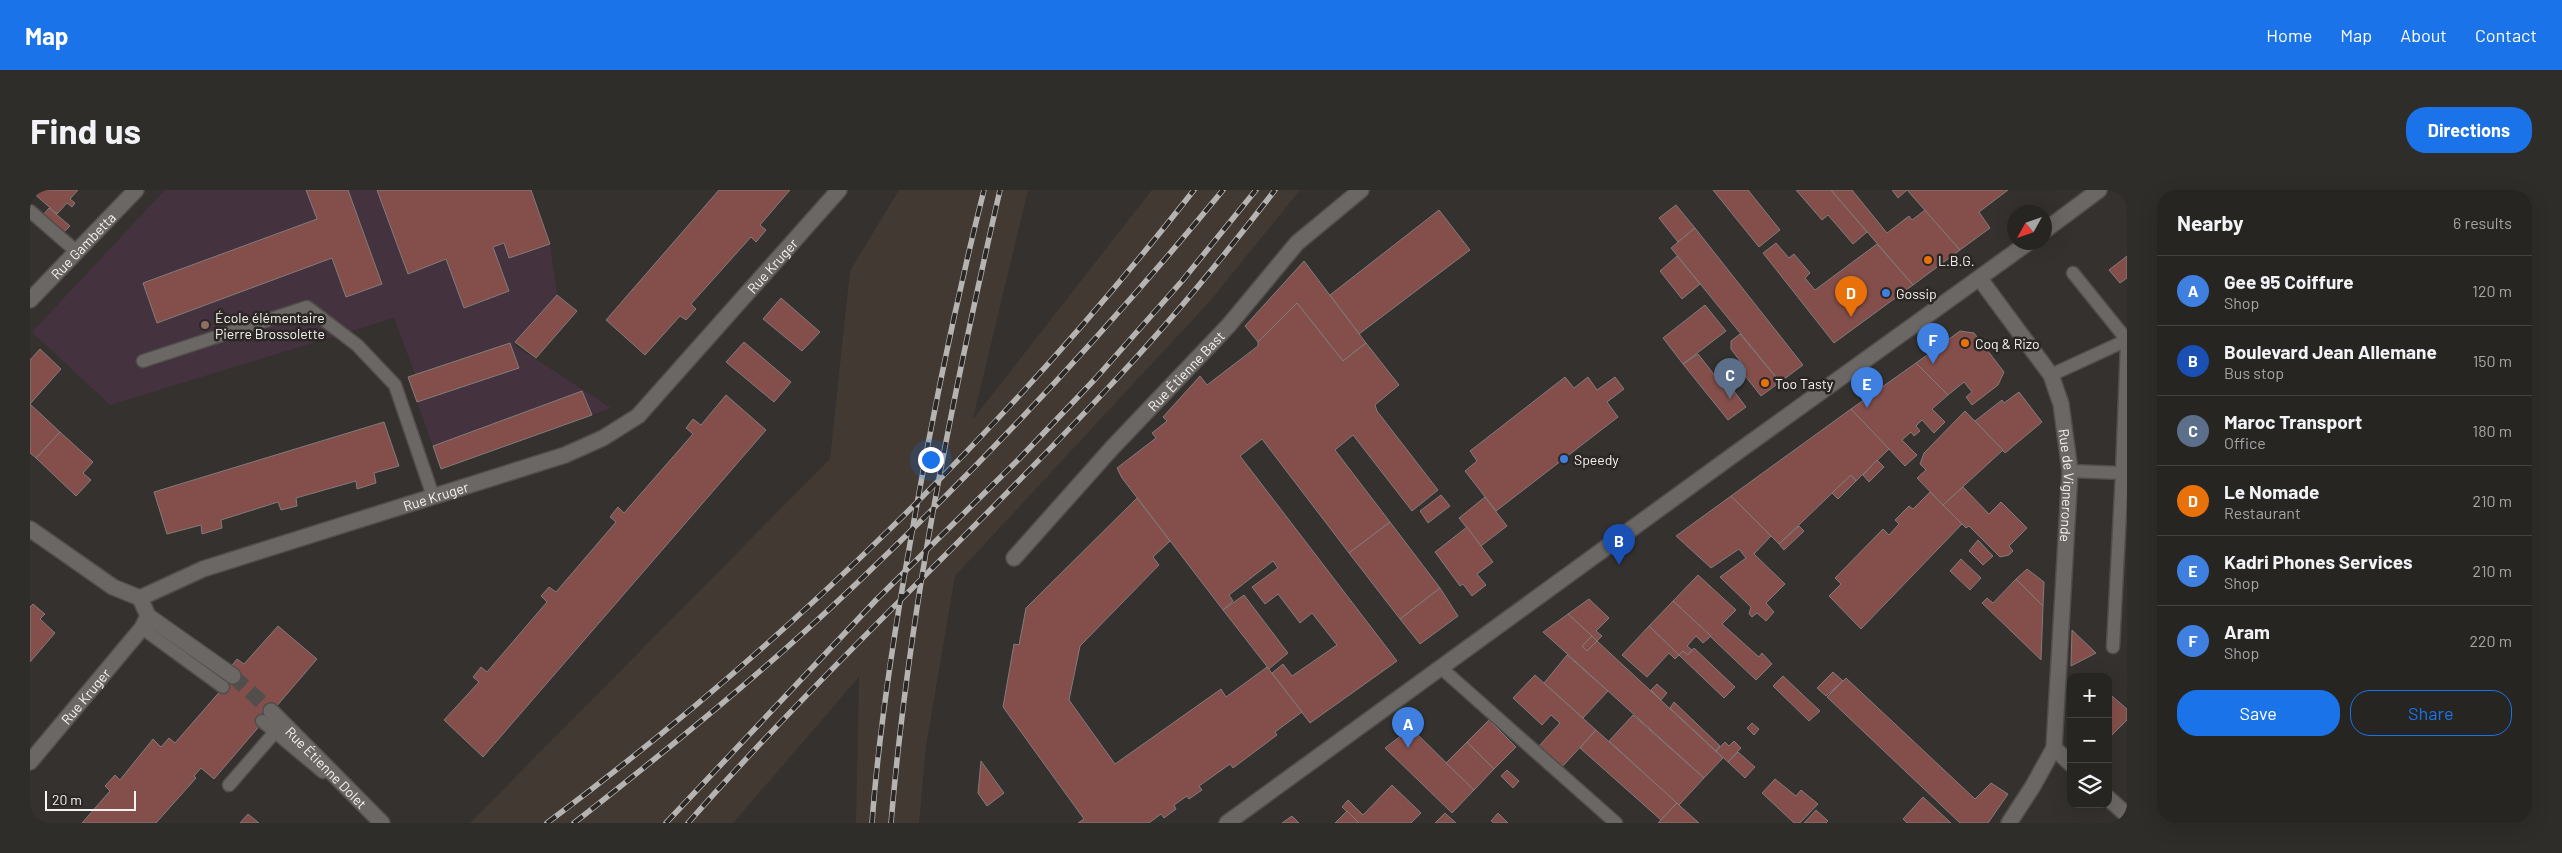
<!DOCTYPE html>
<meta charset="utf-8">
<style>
:root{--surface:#272522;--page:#2f2d2a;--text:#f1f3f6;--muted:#a4a5a5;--line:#434240;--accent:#1a73e8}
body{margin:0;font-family:Barlow,sans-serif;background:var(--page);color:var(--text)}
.controls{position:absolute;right:15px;bottom:15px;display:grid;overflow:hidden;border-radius:10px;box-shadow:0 5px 20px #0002}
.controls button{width:45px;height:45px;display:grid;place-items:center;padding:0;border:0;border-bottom:1px solid var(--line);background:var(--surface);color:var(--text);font:25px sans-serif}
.compass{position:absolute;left:1977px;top:15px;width:45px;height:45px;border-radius:50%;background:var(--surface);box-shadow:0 5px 20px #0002;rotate:230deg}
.scale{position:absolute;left:15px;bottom:12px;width:91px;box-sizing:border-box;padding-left:5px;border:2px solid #f5f3f2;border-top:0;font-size:14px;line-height:18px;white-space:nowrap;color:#f5f3f2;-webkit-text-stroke:4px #2a2725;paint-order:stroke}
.you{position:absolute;left:900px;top:269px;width:18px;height:18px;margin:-12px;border:4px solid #fff;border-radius:50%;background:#1a73e8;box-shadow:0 0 0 8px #1a73e833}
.badge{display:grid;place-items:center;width:32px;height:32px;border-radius:50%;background:var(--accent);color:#fff;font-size:16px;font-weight:700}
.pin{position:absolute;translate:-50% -41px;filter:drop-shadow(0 1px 2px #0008)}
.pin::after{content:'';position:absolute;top:26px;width:18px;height:15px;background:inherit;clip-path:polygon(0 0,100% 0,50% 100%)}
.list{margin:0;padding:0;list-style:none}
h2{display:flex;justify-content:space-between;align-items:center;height:65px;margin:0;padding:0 20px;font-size:21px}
h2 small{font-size:16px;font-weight:400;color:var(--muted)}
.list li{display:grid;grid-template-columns:32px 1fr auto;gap:15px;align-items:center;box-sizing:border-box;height:70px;padding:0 20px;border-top:1px solid var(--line)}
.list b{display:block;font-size:19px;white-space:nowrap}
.list p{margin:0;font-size:16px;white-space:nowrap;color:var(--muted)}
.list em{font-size:16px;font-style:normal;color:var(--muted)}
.actions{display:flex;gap:10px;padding:15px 20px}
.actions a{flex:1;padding:11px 0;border:1px solid var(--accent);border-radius:20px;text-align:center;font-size:18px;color:var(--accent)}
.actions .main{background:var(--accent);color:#fff}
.icon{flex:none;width:28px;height:28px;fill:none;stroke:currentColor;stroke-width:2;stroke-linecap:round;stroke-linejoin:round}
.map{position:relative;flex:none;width:2097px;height:633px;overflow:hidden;border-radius:20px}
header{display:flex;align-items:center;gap:30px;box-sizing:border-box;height:70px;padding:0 25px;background:var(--accent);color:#fff}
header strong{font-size:24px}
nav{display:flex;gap:28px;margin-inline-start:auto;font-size:18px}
.intro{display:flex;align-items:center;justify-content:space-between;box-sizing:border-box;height:120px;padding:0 30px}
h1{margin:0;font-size:35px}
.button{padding:12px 22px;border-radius:20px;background:var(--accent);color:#fff;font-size:18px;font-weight:700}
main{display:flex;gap:30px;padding:0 30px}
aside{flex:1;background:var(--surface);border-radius:20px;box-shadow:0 5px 20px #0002}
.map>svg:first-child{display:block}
.built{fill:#423933}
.education{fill:#44333f}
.building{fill:#844f4a;stroke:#817c7c}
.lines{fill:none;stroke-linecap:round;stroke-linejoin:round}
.street-tunnel{stroke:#514e4b;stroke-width:15;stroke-dasharray:15 8;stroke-linecap:butt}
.lane-casing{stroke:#504d4c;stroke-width:15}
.street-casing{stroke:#504d4c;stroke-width:18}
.secondary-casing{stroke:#504d4c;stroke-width:18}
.lane{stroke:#6a6764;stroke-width:12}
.street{stroke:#6a6764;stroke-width:15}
.secondary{stroke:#6a6764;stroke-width:15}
.rail-casing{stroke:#b6b4b2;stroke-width:5.5}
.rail{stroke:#2a2725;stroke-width:4;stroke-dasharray:11;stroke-linecap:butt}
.food-dot{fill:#e8710a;stroke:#2a2725;stroke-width:2}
.shop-dot{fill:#3f7fe0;stroke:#2a2725;stroke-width:2}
.education-dot{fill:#8d6e63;stroke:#2a2725;stroke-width:2}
.labels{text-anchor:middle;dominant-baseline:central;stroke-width:5;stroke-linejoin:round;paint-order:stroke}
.street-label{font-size:14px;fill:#f5f3f2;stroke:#2a2725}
.poi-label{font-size:14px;fill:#f5f3f2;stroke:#2a2725;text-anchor:start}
</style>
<header>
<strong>Map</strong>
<nav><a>Home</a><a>Map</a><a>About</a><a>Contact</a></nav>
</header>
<div class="intro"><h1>Find us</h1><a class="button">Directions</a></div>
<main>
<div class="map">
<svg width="2097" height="633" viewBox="0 0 2097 633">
<rect width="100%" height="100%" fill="#34312e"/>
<!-- built -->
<path class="built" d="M869 0H998L943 229 1122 0H1270L1180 111 925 386 896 556 889 633H826L829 487 703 633H440L800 269 820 81Z"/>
<!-- education -->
<path class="education" d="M135 0H501L520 54 527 105 484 155 581 218 411 279 378 187 385 184 364 128 80 215 2 142Z"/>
<!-- building -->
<g class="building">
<path d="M0 0H48L40 9 45 13 42 17 37 13 27 24Z"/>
<path d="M276 0H318L352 94 316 107 302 68 127 133 113 93 287 29Z"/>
<path d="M347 0H501L520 54 479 68 474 53 463 57 479 101 434 118 416 69 378 84Z"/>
<path d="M689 0H760L730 35 736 40 726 52 721 47 661 114 666 119 656 130 650 126 615 165 576 130Z"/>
<path d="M1683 0H1718L1750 40 1729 57Z"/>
<path d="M1766 0H1801L1837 42 1823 54 1798 25 1792 30Z"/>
<path d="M1801 0H1822L1857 43 1879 26 1882 30 1895 20 1930 60 1883 95Z"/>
<path d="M1862 0H1877L1868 8Z"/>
<path d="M1877 0H1876H1978L1949 22 1960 38 1930 60Z"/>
<path d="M1646 15 1665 38 1648 52 1629 28Z"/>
<path d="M19 18 40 36 33 43 13 25Z"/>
<path d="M1409 20 1440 60 1329 144 1300 105Z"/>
<path d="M1665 38 1773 175 1750 192 1641 58Z"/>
<path d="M1746 53 1759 68 1764 64 1780 83 1775 88 1785 100 1847 54 1883 95 1804 153 1733 63Z"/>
<path d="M1647 66 1670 94 1652 109 1630 81Z"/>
<path d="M2097 66V88L2090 93 2079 80Z"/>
<path d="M1274 71 1336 153 1313 171 1267 113 1228 152 1215 136Z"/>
<path d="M527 105 547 121 506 168 485 152Z"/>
<path d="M751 108 790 142 772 161 733 129Z"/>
<path d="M1267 113 1313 171 1336 153 1369 195 1345 215 1347 221 1408 300 1382 321 1323 245 1305 260 1360 332 1319 363 1232 249 1210 266 1367 471 1280 533 1242 483 1253 474 1262 486 1307 455 1282 423 1270 433 1248 404 1235 414 1222 397 1248 378 1243 371 1199 405 1203 411 1193 420 1092 288 1087 278 1126 248 1122 243 1137 231 1133 227 1170 186 1177 195 1228 156V152Z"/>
<path d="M1675 115 1696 141 1653 174 1633 148Z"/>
<path d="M1930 141 1944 143 1974 182 1968 195 1942 215 1936 207 1942 202 1934 192 1918 205 1886 173Z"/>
<path d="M1710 144 1750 192 1731 206 1712 182 1716 179 1701 159V151Z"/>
<path d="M714 152 761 192 744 212 696 172Z"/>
<path d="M480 153 489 178 387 212 378 187Z"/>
<path d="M10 159 31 179 0 214 30 242 6 268 0 263V170Z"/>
<path d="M1668 164 1693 196 1697 192 1716 217 1698 230 1653 174Z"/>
<path d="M1886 173 1918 205 1902 219 1915 232 1904 243 1892 230 1886 236 1890 241 1884 246 1881 242 1872 250 1887 265 1875 276 1821 219Z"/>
<path d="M1535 187 1544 198 1558 187 1567 200 1585 187 1594 199 1577 212 1588 227 1466 321 1435 281 1447 271 1440 261Z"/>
<path d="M552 201 562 225 411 279 403 256Z"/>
<path d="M1989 202 2012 232 1975 263 1945 231 1972 210 1974 213Z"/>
<path d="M696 205 736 240 453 567 414 530 449 492 443 487 451 477 457 482 517 412 511 406 519 397 526 402 586 332 580 327 588 317 594 323 663 244 656 238 663 229 671 235Z"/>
<path d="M1821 219 1859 259 1826 291 1821 285 1749 354 1701 306Z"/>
<path d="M1935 221 1973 260 1913 315 1887 288 1896 280 1890 274 1894 263Z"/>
<path d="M354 232 369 276 344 283 346 293 327 299 326 291 266 308 267 316 251 320 248 312 191 330 192 338 172 344 171 335 137 344 124 302Z"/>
<path d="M30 242 63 272 53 283 61 290 46 306 6 268Z"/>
<path d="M1847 270 1854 277 1839 292 1833 285Z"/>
<path d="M1821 285 1826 291 1808 309 1802 303Z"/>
<path d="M1933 297 1959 324 1971 312 1997 338 1979 356 1983 361 1979 365 1970 367 1939 336 1936 338 1913 315Z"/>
<path d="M1900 302 1932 334 1831 439 1799 406 1811 394 1805 388 1853 339 1859 345 1869 334 1865 330 1879 316 1883 319Z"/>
<path d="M1411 305 1420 316 1398 333 1390 321Z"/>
<path d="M1701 306 1741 346 1724 364 1755 394 1736 413 1744 422 1736 431 1727 423 1722 427 1719 424 1721 417 1690 387 1716 368 1709 359 1681 378 1646 346Z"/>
<path d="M1455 307 1477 336 1451 356 1429 328Z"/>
<path d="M1107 308 1140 351 1123 367 1129 375 1050 456 1039 510 1085 574 1191 499 1196 507 1237 477 1272 522 1245 542 1247 545 1203 578 1200 574 1169 596 1172 600 1159 609 1157 606 1144 615 1146 619 1134 628 1131 624 1119 633H1048L1054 629 973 517 984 454 989 455 996 418Z"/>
<path d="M1360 332 1410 398 1370 429 1319 363Z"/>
<path d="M1769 336 1774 341 1754 360 1749 354Z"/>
<path d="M1437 337 1463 372 1447 384 1456 395 1442 406 1433 394 1430 396 1405 362Z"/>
<path d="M1948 350 1963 366 1953 375 1939 361Z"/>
<path d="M1931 369 1951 388 1940 400 1920 381Z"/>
<path d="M1997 379 2014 392 2013 416 1986 389Z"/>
<path d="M1668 385 1706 420 1692 434 1729 467 1732 463 1742 474 1726 490 1643 411Z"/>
<path d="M1986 389 2013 416 2011 470 1952 413 1957 408 1963 413Z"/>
<path d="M1410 398 1428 426 1390 454 1370 429Z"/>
<path d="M1214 405 1258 463 1239 479 1193 420Z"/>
<path d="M1559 409 1579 428 1566 441 1572 446 1567 451 1538 424Z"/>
<path d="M1643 411 1681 446 1673 453 1666 446 1657 456 1662 460 1658 465 1653 461 1649 465 1619 436Z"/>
<path d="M3 414 15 424 10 429 25 443 0 472V417Z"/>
<path d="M1538 424 1562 446 1552 456 1557 461 1567 451 1693 568 1674 588 1513 442Z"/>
<path d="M248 436 287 469 184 589 171 578 164 586 166 588 126 633H52L80 601 75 596 85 585 90 590 123 549 131 557 139 548 145 553 206 483 200 478 207 469 214 474Z"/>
<path d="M1619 436 1649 465 1645 469 1639 463 1617 487 1592 465Z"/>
<path d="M2042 440 2066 463 2041 476Z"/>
<path d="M1562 446 1567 451 1557 461 1552 456Z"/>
<path d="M1664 458 1705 497 1694 508 1649 465 1653 461 1658 465Z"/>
<path d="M1537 465 1578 501 1553 528 1514 493Z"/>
<path d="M1803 482 1813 491 1796 506 1787 498Z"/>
<path d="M1505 485 1566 540 1531 578 1509 556 1530 533 1521 525 1512 535 1483 508Z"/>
<path d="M1753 486 1790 521 1779 531 1743 496Z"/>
<path d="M1816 488 1945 609 1961 593 1978 604 1958 633H1930L1797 507Z"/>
<path d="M1627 494 1637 503 1631 510 1621 500Z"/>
<path d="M2082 506 2097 519V530L2078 549V510Z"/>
<path d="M1644 512 1690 556 1686 561 1640 518Z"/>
<path d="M1603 525 1674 588 1649 615 1579 551Z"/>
<path d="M1459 530 1486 557 1464 579 1437 552Z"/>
<path d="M1722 533 1729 539 1724 545 1717 538Z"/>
<path d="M1381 538 1444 600 1422 623 1355 558Z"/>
<path d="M1566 540 1647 613 1631 630 1550 558Z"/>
<path d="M1704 551 1711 558 1698 572 1686 561 1695 552 1699 556Z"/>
<path d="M1437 552 1464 579 1444 600 1416 573Z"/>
<path d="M1708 562 1725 577 1715 588 1698 572Z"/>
<path d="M951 571 974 603 957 616 948 603Z"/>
<path d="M1477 580 1489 591 1483 598 1471 586Z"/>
<path d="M1745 589 1766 606 1771 600 1788 614 1770 633H1764L1732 603Z"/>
<path d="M1362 595 1391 623 1381 633H1329L1312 617 1318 610 1333 625Z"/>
<path d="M1893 607 1921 633H1877L1873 629Z"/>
<path d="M1647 613 1649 615 1669 633H1628Z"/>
<path d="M1786 620 1798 631 1796 633H1774Z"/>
<path d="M1317 621 1329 633H1305Z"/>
<path d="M1415 623 1426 633H1405Z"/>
<path d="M1468 623 1478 633H1464L1461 631Z"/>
<path d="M218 624 229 633H210Z"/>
<path d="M1262 626 1269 633H1252Z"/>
</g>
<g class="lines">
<!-- street-tunnel -->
<path class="street-tunnel" d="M203 486 241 521"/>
<!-- lane casing -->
<g class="lane-casing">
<g id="lane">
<path d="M0 21 47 62"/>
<path d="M2043 83 2097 150"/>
<path d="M2097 152 2092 283 2097 289"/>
<path d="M113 171 277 117 327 155 365 195 403 306"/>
<path d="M2021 185 2097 150"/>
<path d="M2040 281 2092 283 2083 457"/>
<path d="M112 438 193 497"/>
<path d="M1410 477 1586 633"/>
<path d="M245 542 293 582"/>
<path d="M199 595 245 542 232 531"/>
</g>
</g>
<!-- street casing -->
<g class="street-casing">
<g id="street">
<path id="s1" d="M1950 89 2021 185 2031 214 2040 281 2024 558 2003 596 1979 633"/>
<path id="s2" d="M0 110 106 0"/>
<path d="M0 339 83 397 110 408"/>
<path id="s3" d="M984 368 1082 258 1199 135 1267 53 1331 0"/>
<path d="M118 426 203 486"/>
<path id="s4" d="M241 521 352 633"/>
<path d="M2024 558 2041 574"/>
<path id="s5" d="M0 572 112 438 118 426 110 408 173 379 535 265 573 248 608 226 809 0"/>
<path d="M2078 608 2097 625"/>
</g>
</g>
<!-- secondary casing -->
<g class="secondary-casing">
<g id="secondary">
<path d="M2014 41 2069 0"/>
<path d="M1197 633 1706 263 1999 52"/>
</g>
</g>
<!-- lane -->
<use href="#lane" class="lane"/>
<!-- street -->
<use href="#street" class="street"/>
<!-- secondary -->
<use href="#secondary" class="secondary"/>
<!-- rail casing -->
<g class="rail-casing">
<g id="rail">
<path d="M517 633C757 454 979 236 1164 0"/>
<path d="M544 633C641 557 737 479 826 394 956 270 1079 139 1193 0"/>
<path d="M636 633 846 410 989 269 1066 188 1152 91 1226 0"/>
<path d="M658 633C791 482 940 346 1077 199 1137 136 1192 69 1245 0"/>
<path d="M842 633C849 537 864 443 881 348 901 232 925 115 954 0"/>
<path d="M861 633C879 420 922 208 970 0"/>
</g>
</g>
<!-- rail -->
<use href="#rail" class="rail"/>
</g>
<!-- markers -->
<g class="food-dot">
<circle cx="1898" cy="70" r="5"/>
<circle cx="1935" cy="153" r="5"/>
<circle cx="1735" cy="193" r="5"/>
</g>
<g class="shop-dot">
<circle cx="1856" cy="103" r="5"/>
<circle cx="1534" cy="269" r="5"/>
</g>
<circle class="education-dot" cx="175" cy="135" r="5"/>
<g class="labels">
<!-- street labels -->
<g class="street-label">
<text stroke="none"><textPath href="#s2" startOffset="76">Rue Gambetta</textPath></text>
<text stroke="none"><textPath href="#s5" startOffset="941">Rue Kruger</textPath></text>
<text stroke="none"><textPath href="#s3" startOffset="254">Rue Étienne Bast</textPath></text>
<text stroke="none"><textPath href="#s1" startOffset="232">Rue de Vigneronde</textPath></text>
<text stroke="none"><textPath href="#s5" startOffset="521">Rue Kruger</textPath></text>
<text stroke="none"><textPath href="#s5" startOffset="86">Rue Kruger</textPath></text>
<text stroke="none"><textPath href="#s4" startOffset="79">Rue Étienne Dolet</textPath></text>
</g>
<!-- poi labels -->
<g class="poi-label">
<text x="1908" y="70">L.B.G.</text>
<text x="1866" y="103">Gossip</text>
<text x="185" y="127">École élémentaire<tspan x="185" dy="16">Pierre Brossolette</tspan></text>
<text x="1945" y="153">Coq &amp; Rizo</text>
<text x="1745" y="193">Too Tasty</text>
<text x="1544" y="269">Speedy</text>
</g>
</g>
</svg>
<div class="controls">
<button>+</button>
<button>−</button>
<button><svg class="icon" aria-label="layers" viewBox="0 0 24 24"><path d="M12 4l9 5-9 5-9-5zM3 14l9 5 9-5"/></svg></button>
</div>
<svg class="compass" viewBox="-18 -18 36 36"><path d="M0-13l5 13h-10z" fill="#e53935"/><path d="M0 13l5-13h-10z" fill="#a4a5a5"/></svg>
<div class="scale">20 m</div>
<div class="you"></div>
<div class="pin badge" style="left:1378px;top:558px;background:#3f7fe0">A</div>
<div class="pin badge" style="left:1589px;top:375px;background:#1a4fb4">B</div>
<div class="pin badge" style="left:1700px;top:209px;background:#5c6f8a">C</div>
<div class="pin badge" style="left:1821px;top:127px;background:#e8710a">D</div>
<div class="pin badge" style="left:1837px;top:218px;background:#3f7fe0">E</div>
<div class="pin badge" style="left:1903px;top:174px;background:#3f7fe0">F</div>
</div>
<aside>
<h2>Nearby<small>6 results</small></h2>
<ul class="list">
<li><span class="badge" style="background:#3f7fe0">A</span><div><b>Gee 95 Coiffure</b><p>Shop</p></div><em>120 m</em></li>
<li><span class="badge" style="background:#1a4fb4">B</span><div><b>Boulevard Jean Allemane</b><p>Bus stop</p></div><em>150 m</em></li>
<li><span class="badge" style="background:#5c6f8a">C</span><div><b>Maroc Transport</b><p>Office</p></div><em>180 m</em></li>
<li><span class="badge" style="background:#e8710a">D</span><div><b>Le Nomade</b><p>Restaurant</p></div><em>210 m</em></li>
<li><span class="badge" style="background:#3f7fe0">E</span><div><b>Kadri Phones Services</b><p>Shop</p></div><em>210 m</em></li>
<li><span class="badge" style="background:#3f7fe0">F</span><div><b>Aram</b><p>Shop</p></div><em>220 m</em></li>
</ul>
<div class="actions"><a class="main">Save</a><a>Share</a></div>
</aside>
</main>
